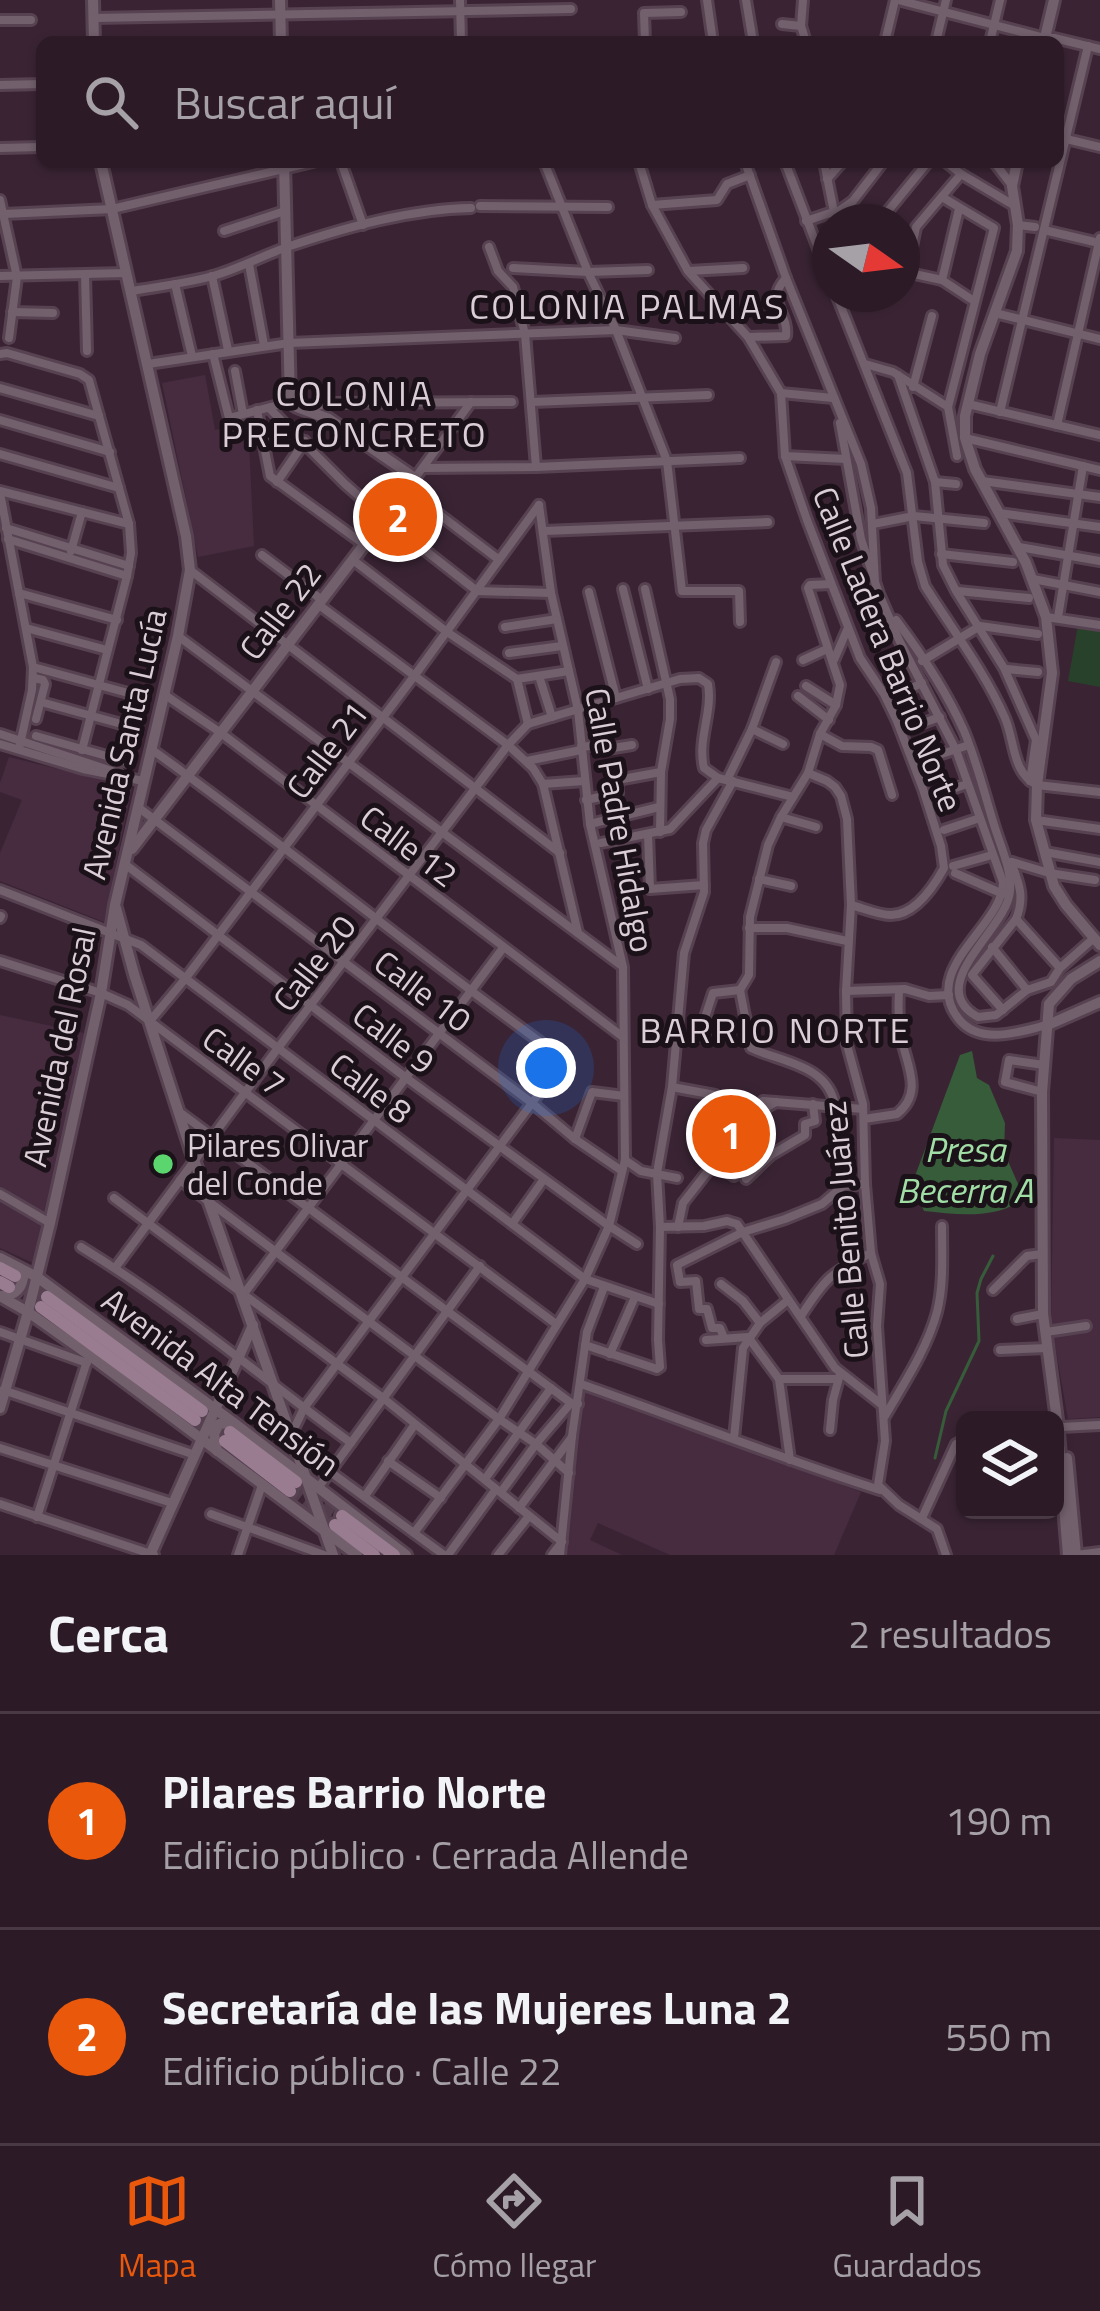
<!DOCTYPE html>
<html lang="es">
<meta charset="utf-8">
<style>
:root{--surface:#2c1b27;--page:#382833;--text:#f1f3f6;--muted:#a6a1a7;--line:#483944;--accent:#ea580c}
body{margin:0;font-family:"Titillium Web",sans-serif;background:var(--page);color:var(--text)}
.controls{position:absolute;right:36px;bottom:36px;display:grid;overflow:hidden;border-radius:18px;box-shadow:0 3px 9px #0004}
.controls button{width:108px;height:108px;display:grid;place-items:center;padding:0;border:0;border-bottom:3px solid var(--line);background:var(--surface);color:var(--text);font:60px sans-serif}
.compass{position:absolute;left:812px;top:204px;width:108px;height:108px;border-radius:50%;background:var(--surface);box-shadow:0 3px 9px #0004;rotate:104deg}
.you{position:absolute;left:546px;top:1068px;width:42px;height:42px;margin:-30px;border:9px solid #fff;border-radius:50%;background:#1a73e8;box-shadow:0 0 0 18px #1a73e833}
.badge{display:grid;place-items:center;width:78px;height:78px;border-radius:50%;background:var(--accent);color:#fff;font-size:39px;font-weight:700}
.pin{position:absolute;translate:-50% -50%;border:6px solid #fff;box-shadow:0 3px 12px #0006}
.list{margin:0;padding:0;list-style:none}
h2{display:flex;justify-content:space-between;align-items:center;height:156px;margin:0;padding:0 48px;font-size:51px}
h2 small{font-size:39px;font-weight:400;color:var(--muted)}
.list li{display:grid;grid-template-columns:78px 1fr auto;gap:36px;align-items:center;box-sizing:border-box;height:216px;padding:0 48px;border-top:3px solid var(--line)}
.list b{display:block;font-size:45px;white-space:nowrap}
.list p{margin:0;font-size:39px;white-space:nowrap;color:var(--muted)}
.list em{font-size:39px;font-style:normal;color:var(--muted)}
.icon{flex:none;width:66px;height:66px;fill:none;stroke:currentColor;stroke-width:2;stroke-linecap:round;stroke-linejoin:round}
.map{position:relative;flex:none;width:1100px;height:1555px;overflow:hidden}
.search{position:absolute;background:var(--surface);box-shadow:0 3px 9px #0004;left:36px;right:36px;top:36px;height:132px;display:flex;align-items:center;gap:30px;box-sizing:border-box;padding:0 42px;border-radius:18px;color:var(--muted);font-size:45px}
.sheet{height:588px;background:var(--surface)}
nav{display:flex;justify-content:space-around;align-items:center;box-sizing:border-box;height:168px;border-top:3px solid var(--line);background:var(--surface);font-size:33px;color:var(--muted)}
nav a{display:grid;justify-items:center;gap:6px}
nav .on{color:var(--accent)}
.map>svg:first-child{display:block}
.built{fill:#472c40}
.green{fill:#28412a}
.water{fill:#375c3a}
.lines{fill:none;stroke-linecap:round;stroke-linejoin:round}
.stream{stroke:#375c3a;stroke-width:3}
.secondary-tunnel{stroke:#523d4c;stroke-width:12;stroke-dasharray:12 6;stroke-linecap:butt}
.minor-casing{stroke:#574251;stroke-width:14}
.tertiary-casing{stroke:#574251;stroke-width:16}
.secondary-casing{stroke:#574251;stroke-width:18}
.minor{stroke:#72606d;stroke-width:8}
.tertiary{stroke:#72606d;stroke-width:10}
.secondary{stroke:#9a7c91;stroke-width:12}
.poi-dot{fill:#5bd56e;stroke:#1b1118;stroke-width:4.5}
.labels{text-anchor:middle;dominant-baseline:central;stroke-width:10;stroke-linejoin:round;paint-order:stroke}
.street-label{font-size:33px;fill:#dbcdd6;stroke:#1b1118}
.poi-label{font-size:33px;fill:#dbcdd6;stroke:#1b1118;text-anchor:start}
.neighbourhood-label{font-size:36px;letter-spacing:3px;fill:#dbcdd6;stroke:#1b1118}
.water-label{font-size:36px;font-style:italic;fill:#a1dea6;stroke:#1b1118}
</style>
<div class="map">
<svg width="1100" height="1555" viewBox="0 0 1100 1555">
<rect width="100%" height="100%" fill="#3a2434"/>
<!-- built -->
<g class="built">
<path d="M205 375 215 430 248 424 254 546 198 557 162 383Z"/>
<path d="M9 757 132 787 104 922 0 881V853L22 800 0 792V783Z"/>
<path d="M0 1015 84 1033 33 1263 0 1248Z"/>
<path d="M1054 1138 1100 1140V1417L1068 1419 1051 1322Z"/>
<path d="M584 1389 861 1492 834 1555H670L598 1523 590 1540 622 1555H565Z"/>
</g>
<!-- green -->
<path class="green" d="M1078 625 1100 629V687L1068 681Z"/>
<!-- water -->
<path class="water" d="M972 1051 977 1078 989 1085 1005 1123 1004 1152 1019 1186 1015 1204C990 1219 953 1214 924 1211L914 1190 915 1176 960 1055Z"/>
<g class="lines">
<!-- stream -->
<path class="stream" d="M935 1458 946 1411 979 1341 977 1293 981 1279 993 1256"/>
<!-- secondary-tunnel -->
<g class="secondary-tunnel">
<path d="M296 1482 342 1516"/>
<path d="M290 1491 335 1525"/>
</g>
<!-- minor casing -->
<g class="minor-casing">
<g id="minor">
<path d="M460 0 461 42"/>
<path d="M707 0 713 42"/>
<path d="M746 0 753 42"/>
<path d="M803 0 801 26 806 42"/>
<path d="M898 0 1045 38H1054L1100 49"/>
<path d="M94 18 571 9"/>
<path d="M0 20H31"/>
<path d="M782 24 801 26"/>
<path d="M645 42 644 13 681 12"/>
<path d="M885 42 895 0"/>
<path d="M936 42 946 0"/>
<path d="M990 42 1000 0"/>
<path d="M0 85 42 84"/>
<path d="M1058 137 1100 147"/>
<path d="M0 148 42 147"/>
<path d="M341 162 363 225"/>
<path d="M544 162 588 272 616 330 667 461 682 591H739L740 622"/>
<path d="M639 162 652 205 688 271 748 337 781 393 785 456 807 520 860 658 884 694 897 721 923 789 941 846 944 868C934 886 915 915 891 915 878 915 863 908 851 905"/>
<path d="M745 162 786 278 861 464 871 508 875 582 879 594 899 640 956 750 1003 882C1004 925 920 968 958 1018 979 1046 1019 1032 1047 1025"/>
<path d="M785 162 830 280"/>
<path d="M824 162 836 222"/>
<path d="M946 162 961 174 1015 206"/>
<path d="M994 162 1011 184"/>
<path d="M827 179 842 162"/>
<path d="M942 197 994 228 948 407 957 456"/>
<path d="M0 200 17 277 9 338"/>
<path d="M652 205 717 200 727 184 750 175"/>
<path d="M480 206 608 207"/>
<path d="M4 214 112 209 313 162"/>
<path d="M833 215 853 201 883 162"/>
<path d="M806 221 833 212"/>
<path d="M879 222 928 162"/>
<path d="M1018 225 1035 227"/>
<path d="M1044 230 1099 243"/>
<path d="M224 231 285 211"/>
<path d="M489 247 498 271 513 287 525 334 536 467"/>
<path d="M249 264 264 345"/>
<path d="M513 268 588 272 648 270"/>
<path d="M689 271 743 268"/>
<path d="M905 272 942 280 974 301"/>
<path d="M907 272 916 227 961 174"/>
<path d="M85 275 87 351"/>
<path d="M0 276 126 273"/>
<path d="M212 276 228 350"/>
<path d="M942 280 959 209"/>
<path d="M175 284 192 356"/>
<path d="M131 291C158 287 186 283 213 276 240 268 264 255 290 246 347 227 411 209 471 208"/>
<path d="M836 294 907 473 918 562 925 586C952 629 985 672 1005 718 1015 741 1012 773 1037 785L1100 792"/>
<path d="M12 312 53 313"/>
<path d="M995 313 1100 339"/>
<path d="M750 337 786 336C789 312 764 302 786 278"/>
<path d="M0 354 7 353 80 374 89 380 129 524 131 553 127 576 82 750"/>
<path d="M213 354 229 418 290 402"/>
<path d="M148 364 289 343 616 330 675 338"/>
<path d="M865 364 893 372 948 407"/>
<path d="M235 371 243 414"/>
<path d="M898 375 935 482 943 565 956 591 1004 668 1036 740 1030 781"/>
<path d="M913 387 932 316"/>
<path d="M0 388 99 416"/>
<path d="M781 393 833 398"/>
<path d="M532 402 708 395"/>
<path d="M968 404 1100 435"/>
<path d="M269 408 345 484 385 519 477 591 551 593"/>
<path d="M308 409 328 403 512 402"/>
<path d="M257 410 270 476 365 545"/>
<path d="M1000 412 1088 46"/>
<path d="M0 420 110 452"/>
<path d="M840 423 861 539 874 578"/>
<path d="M1057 425 1100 238"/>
<path d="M965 438 1100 470"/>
<path d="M0 454 119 488"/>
<path d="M785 456 846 459"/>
<path d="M423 468 536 467 740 458"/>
<path d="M415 478 471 402"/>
<path d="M982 481 1100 497"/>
<path d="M277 482 305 441"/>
<path d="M935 482 956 484"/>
<path d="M407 490 498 559"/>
<path d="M0 491 129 524"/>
<path d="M0 493 33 667 32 690 19 749"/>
<path d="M999 513 1100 527"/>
<path d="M873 524 914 516 984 523"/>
<path d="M6 528 129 566"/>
<path d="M544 531 768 522"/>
<path d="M8 539 127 576"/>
<path d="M1019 547 1100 561"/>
<path d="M71 551 82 512"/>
<path d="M941 554 1013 562"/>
<path d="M262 555 322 600"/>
<path d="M353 560 447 632 517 679 528 724"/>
<path d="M190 570 560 853"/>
<path d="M1033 579 1100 592"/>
<path d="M623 589 648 689"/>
<path d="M645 589 670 699V719L661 772 660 832"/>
<path d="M958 591 1029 598"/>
<path d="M589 592 616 698"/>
<path d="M19 593 117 620"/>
<path d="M319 605 508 745 533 768 543 784 578 933"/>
<path d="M1046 617 1100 625"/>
<path d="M1058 617 1083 466"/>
<path d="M896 620C920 652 948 695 964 731 977 762 985 796 995 828 1001 847 1012 871 1010 891 1008 928 921 986 978 1017L996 1015 1027 990 1051 982 1060 968 1094 938"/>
<path d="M505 627 557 619"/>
<path d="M26 628 107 650"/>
<path d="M178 636 622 966"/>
<path d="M509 653 562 646"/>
<path d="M803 660 827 649"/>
<path d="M834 660 847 630"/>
<path d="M922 661 980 626 1038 634"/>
<path d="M33 667 139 696 142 700 128 762 36 736"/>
<path d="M1006 669 1038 672"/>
<path d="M539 676 552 717"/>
<path d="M34 678 43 680 45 684 36 719"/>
<path d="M517 679 569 671"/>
<path d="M806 686 836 705"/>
<path d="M165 695 221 733 623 1037"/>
<path d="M897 695 922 683"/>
<path d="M798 696 829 720"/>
<path d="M41 702 136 728"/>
<path d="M752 729 783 744"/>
<path d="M906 729 940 717"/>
<path d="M0 734 118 773"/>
<path d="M820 734 842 746 871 747 878 750 892 795"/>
<path d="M0 744 83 769 143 781"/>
<path d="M581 747 606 744 607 749 632 745"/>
<path d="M151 749C289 848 420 956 557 1054L560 1060 558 1067 532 1103 304 1408 291 1435"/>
<path d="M923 760 969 745"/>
<path d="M527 761 581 750"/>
<path d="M808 773 827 781 835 787 841 796 847 819 851 905 846 991 847 1045 863 1104 865 1184 871 1253 880 1284 877 1326 885 1441 878 1485 899 1505 937 1529 946 1555"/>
<path d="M727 780 752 729 776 662"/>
<path d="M543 784 584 781"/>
<path d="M932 796 967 784"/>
<path d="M586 800 618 793 617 780 661 772"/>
<path d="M139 808 532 1103 575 1139 622 1171"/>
<path d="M781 817 816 827"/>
<path d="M1036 820 1100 829"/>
<path d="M590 824 659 807"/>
<path d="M944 830 980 818"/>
<path d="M648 834 650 889 704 885"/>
<path d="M601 843 670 829 718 778"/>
<path d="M1045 852 1100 862"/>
<path d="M1012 862 1049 873 1095 880"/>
<path d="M126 865 405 1077 609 1226 637 1244"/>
<path d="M953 866 992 855"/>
<path d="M955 873 1003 894"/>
<path d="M759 879 791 886"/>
<path d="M0 890 141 945 585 1279 659 1304"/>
<path d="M0 918 1 916"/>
<path d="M1016 919 1060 968"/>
<path d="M749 928H787L847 941"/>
<path d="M992 947 1027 990"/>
<path d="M0 961 101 993 128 1005 556 1324"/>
<path d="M740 990 749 975 750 917 768 845 781 817 808 773 820 734 836 705 840 685 808 588 810 585 831 584"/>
<path d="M740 990 751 1048C781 1062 829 1065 835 1106"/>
<path d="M846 991 905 989 929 996 949 995"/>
<path d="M1003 1010 972 975 1016 919C1025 897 1019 883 1011 862"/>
<path d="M150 1021 185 979 415 675 539 505"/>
<path d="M675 1038 691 1039 699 1036 713 993 740 990"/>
<path d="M672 1087 715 1095 717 1117 753 1115 776 1102"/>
<path d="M1042 1092 1005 1082 1009 1060 1044 1065"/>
<path d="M763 1101 863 1109"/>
<path d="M178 1111 571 1403 578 1404"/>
<path d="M864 1119 897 1114C923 1093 908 1068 902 1041 898 1024 898 1008 899 991"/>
<path d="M575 1139 592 1092 624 1096"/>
<path d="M625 1160 641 1171 677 1178"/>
<path d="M715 1162 734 1176"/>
<path d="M746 1179 771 1155 805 1135V1124L815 1121 813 1104"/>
<path d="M180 1180 499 1419 536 1444 569 1473"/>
<path d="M0 1194 50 1223"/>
<path d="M114 1198 383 1398 562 1542 552 1555"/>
<path d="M512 1224 544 1179"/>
<path d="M660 1227 704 1226 727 1221 737 1224 835 1368 881 1404"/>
<path d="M678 1227 683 1203 715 1162 717 1117"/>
<path d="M81 1247C176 1305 261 1377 351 1443"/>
<path d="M115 1268 278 1048 508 745 528 724 680 679 699 678 708 684C713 712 697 740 704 768L718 778 793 797"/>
<path d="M721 1284 743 1301 760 1323"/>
<path d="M993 1290 1027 1256 1042 1254"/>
<path d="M243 1295 503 948"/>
<path d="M801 1316C824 1280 832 1271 871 1253"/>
<path d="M1017 1319 1043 1314"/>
<path d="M0 1332 87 1363"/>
<path d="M1046 1332 1086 1326"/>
<path d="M724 1338 720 1328H712L707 1309H699L696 1281 680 1282 677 1265 743 1232 785 1219 822 1204 843 1186 865 1184"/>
<path d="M706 1340 748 1337 779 1379 790 1460"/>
<path d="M585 1345 657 1369 660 1367 658 1340 660 1227 657 1173 672 1087 684 953 704 892 703 843 706 830 733 781"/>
<path d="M1000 1350 1047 1348"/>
<path d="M610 1354 635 1297"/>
<path d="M779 1379H835"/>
<path d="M581 1384C681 1419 779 1458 880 1490"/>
<path d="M3 1390 195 1455"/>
<path d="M885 1416C904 1383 927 1349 937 1312 944 1284 942 1255 942 1226"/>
<path d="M1061 1427 1100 1425"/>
<path d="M830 1430 833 1400 840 1374"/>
<path d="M734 1438 743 1348 760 1323 788 1300"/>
<path d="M0 1448 172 1503"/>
<path d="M388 1461 441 1498"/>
<path d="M329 1471 444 1555"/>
<path d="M485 1479 551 1388"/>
<path d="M318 1488 480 1266"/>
<path d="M501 1492 536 1444 571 1403"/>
<path d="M365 1496 415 1424"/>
<path d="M0 1504 154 1555"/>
<path d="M519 1508 572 1437"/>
<path d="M211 1514 324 1555"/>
<path d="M37 1517 89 1355"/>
<path d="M922 1518 956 1444 965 1439"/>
<path d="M414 1533 499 1419 585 1279 609 1226 625 1160 623 967 590 824 578 710 551 593 539 505"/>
<path d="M238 1555 262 1485"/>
<path d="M448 1555 496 1489"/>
<path d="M498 1555 529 1516"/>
<path d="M560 1555 572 1436 587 1332 604 1287"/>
<path d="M1076 1555 1100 1552"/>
</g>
</g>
<!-- tertiary casing -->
<g class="tertiary-casing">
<g id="tertiary">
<path d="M93 0 94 42"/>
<path d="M280 0 281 42"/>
<path d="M1044 42 1054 0"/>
<path d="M1017 162 1012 186 1018 225 1017 251 980 354 965 416V438L975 469 1026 563 1046 617 1052 673 1037 785 1036 820 1054 886 1066 905 1100 945"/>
<path d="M132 849 415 478 329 419 297 407 290 402 284 162"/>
<path d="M116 908 134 974 194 1160 333 1555"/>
<path d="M1048 1025 1100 1002"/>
<path d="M0 1258 37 1277 234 1423 406 1555"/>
<path d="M0 1296 28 1312 89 1355 357 1555"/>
<path d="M3 1296C15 1295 21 1290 23 1278L19 1268"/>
<path d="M0 1408 28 1312 50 1223 101 993 115 905 178 636 190 570 186 536 101 162"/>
<path d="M217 1451 214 1434 219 1424 231 1423"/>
<path d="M1067 1458 1076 1555"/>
<path d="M150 1555 253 1325"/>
<path d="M1068 1555 1057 1420 1043 1314 1042 1092 1049 1004 1071 979 1100 961"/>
</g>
</g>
<!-- secondary casing -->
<g class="secondary-casing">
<g id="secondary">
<path d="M0 1268 15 1276"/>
<path d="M0 1282 9 1287"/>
<path d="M47 1297 202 1411"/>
<path d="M41 1307 195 1420"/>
<path d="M230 1432 296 1482"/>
<path d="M225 1441 290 1491"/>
<path d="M342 1516 394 1555"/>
<path d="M335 1525 374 1555"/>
</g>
</g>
<!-- minor -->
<use href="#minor" class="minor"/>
<!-- tertiary -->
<use href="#tertiary" class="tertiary"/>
<!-- secondary -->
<use href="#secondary" class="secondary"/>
</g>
<!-- markers -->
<circle class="poi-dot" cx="163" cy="1164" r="12"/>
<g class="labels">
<!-- street labels -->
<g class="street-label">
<text transform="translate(280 611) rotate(-53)">Calle 22</text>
<text transform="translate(888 649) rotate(68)">Calle Ladera Barrio Norte</text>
<text transform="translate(124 744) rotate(-77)">Avenida Santa Lucía</text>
<text transform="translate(327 750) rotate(-53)">Calle 21</text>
<text transform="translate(620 820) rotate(80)">Calle Padre Hidalgo</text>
<text transform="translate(409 846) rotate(37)">Calle 12</text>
<text transform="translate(314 963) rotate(-52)">Calle 20</text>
<text transform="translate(423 991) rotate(37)">Calle 10</text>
<text transform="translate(394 1038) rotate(37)">Calle 9</text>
<text transform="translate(59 1047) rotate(-78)">Avenida del Rosal</text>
<text transform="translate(244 1061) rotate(36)">Calle 7</text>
<text transform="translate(371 1088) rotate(37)">Calle 8</text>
<text transform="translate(845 1230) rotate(-95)">Calle Benito Juárez</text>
<text transform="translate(221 1382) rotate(37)">Avenida Alta Tensión</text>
</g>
<!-- poi labels -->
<g class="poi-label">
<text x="187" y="1145">Pilares Olivar<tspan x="187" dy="38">del Conde</tspan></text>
</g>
<!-- neighbourhood labels -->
<g class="neighbourhood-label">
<text x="628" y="305">COLONIA PALMAS</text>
<text x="355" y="392">COLONIA<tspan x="355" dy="41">PRECONCRETO</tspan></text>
<text x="776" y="1029">BARRIO NORTE</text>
</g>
<!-- water labels -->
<g class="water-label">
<text x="965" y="1148">Presa<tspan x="965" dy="41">Becerra A</tspan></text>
</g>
</g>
</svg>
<div class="controls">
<button><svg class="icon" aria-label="layers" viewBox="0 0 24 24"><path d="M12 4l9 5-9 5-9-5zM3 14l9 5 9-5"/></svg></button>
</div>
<svg class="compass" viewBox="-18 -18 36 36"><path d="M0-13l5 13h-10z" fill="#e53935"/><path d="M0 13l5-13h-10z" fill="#a6a1a7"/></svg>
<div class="you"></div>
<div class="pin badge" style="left:731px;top:1134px">1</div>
<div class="pin badge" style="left:398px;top:517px">2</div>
<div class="search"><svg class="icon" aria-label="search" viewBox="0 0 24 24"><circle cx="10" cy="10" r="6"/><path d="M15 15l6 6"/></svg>Buscar aquí</div>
</div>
<section class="sheet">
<h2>Cerca<small>2 resultados</small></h2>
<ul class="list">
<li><span class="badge">1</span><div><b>Pilares Barrio Norte</b><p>Edificio público · Cerrada Allende</p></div><em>190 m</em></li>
<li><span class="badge">2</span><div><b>Secretaría de las Mujeres Luna 2</b><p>Edificio público · Calle 22</p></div><em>550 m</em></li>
</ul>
</section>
<nav>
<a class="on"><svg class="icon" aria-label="map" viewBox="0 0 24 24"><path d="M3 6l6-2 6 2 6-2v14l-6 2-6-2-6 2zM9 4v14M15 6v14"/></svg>Mapa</a>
<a><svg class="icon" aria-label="directions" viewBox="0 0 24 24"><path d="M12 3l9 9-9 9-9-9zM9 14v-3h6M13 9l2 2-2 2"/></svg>Cómo llegar</a>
<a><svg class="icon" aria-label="saved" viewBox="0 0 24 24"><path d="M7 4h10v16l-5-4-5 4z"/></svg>Guardados</a>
</nav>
